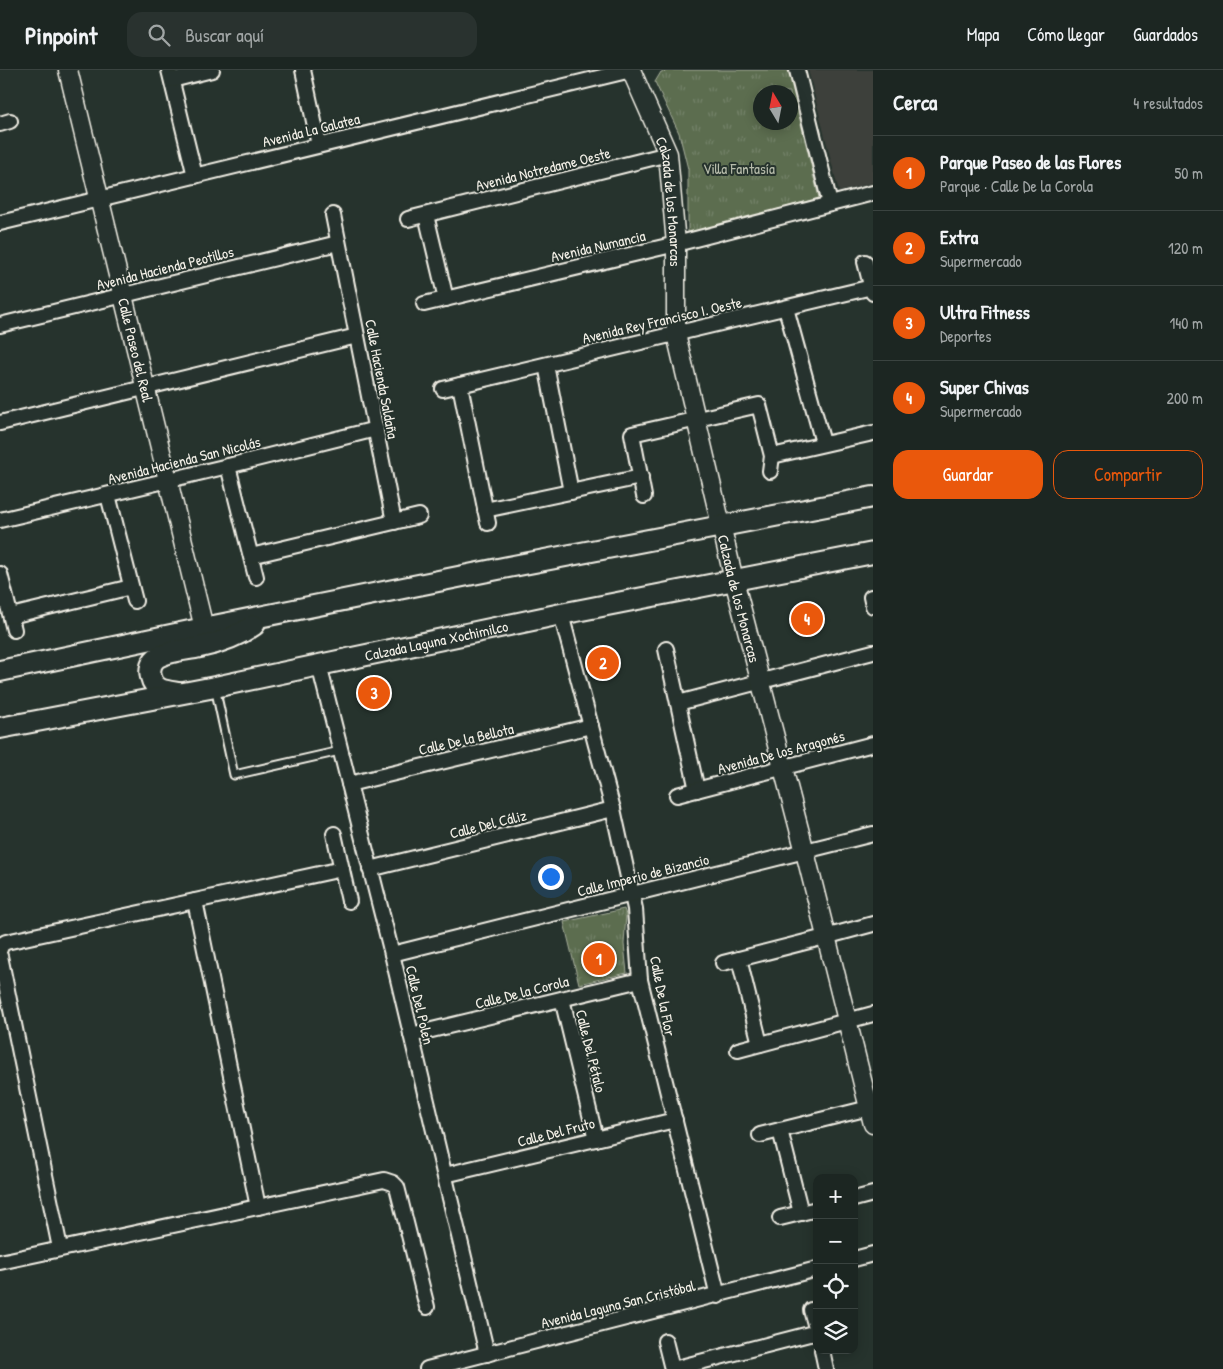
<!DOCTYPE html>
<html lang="es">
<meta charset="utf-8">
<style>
:root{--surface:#1c2622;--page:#29322f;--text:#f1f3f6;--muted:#a0a5a5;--line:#3a4340;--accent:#ea580c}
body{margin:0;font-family:"Patrick Hand",sans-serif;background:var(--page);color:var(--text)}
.controls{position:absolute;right:15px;bottom:15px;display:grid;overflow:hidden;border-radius:10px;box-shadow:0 2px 12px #0003}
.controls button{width:45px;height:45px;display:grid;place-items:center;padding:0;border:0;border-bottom:1px solid var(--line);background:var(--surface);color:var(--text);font:25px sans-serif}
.compass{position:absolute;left:753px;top:15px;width:45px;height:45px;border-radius:50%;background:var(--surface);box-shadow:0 2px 12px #0003;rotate:350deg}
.you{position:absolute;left:550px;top:806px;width:18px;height:18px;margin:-12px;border:4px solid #fff;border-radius:50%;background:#1a73e8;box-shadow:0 0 0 8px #1a73e833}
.badge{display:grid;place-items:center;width:32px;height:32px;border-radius:50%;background:var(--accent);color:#fff;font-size:16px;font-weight:700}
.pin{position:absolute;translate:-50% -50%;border:2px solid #fff;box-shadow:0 1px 5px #0006}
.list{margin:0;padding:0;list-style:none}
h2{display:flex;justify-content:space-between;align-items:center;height:65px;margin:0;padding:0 20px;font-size:21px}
h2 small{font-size:16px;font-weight:400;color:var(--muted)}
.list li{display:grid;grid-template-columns:32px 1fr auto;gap:15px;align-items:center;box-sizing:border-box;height:75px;padding:0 20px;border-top:1px solid var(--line)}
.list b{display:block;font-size:19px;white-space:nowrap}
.list p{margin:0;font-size:16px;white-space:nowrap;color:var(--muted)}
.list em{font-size:16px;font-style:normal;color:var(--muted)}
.actions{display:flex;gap:10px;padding:15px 20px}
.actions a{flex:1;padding:11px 0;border:1px solid var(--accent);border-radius:15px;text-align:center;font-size:18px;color:var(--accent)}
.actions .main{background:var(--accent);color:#fff}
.icon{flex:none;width:28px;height:28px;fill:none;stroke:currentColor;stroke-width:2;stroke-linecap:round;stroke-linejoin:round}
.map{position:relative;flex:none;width:873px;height:1299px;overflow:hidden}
header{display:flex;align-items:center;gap:30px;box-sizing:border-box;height:70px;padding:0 25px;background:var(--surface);border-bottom:1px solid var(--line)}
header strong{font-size:24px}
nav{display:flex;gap:28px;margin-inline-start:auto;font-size:18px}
.search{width:350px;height:45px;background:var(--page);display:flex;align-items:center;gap:12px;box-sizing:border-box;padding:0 18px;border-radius:15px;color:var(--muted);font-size:19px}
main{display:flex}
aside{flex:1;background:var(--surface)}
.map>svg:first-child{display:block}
.built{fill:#3c413b}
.park{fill:url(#park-tufts);stroke:#a8af9c;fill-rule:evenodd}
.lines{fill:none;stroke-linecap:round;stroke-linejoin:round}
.service-casing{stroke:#f4f1e8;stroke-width:11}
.minor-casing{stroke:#f4f1e8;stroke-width:18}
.tertiary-casing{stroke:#f4f1e8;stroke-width:21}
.secondary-casing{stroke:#f4f1e8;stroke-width:24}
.service{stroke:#26332d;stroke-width:7}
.minor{stroke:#26332d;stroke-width:14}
.tertiary{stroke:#26332d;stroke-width:18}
.secondary{stroke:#26332d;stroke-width:20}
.labels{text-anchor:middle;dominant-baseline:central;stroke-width:4;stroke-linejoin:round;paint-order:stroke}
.street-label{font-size:15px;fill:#f4f1e8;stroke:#26332d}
.park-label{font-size:15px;fill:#b7bcab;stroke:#26332d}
</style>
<header>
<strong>Pinpoint</strong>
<div class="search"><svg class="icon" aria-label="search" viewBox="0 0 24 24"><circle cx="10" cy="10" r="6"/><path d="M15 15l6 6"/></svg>Buscar aquí</div>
<nav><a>Mapa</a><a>Cómo llegar</a><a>Guardados</a></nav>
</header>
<main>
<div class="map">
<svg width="873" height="1299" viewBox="0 0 873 1299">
<defs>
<pattern id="park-tufts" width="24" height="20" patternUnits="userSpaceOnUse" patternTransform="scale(1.25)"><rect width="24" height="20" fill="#5c6d50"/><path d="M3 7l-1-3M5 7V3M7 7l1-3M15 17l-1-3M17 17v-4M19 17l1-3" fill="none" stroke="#748269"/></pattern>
</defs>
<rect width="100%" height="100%" fill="#26332d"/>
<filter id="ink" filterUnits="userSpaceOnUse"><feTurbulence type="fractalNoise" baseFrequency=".02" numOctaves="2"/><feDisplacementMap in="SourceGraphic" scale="10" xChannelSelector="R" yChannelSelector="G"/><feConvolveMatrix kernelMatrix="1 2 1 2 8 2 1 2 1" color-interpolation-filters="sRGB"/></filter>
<g filter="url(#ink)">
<!-- built -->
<path class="built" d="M808 0H873V113L839 122Z"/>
<!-- park -->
<g class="park">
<path d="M671 0H788L819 128 688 164V99L679 63 655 12 661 2ZM760 22H790V52H760Z"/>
<path d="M624 839 626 845 624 874 627 903 579 914 564 852Z"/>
</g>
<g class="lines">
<!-- service casing -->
<g class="service-casing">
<path id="service" d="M215 617 234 705 340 681"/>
</g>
<!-- minor casing -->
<g class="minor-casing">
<g id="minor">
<path d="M169 0 195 106"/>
<path d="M303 0 319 75"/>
<path d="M797 0 830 134"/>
<path d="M172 10 212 0"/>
<path d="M0 54 10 51"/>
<path d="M333 145 394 452"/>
<path d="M426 145 446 229"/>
<path d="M408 149 668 84"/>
<path d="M0 153 631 0"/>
<path d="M865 192 873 223"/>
<path d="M424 234 676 174 873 123"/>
<path d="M786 238 823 373"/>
<path d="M0 255 338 173"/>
<path d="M546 295 571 422"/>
<path d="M460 315 488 453"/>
<path d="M443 319 872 217"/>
<path d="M0 353 357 266"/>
<path d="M772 386 873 363"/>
<path d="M228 396 256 507"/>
<path d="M108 425 135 531"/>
<path d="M644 426 632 364 759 335 772 386 770 401"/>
<path d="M485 440 641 407"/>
<path d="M0 450 228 396 376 359"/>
<path d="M251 486 419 446"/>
<path d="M0 504 14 560"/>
<path d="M871 527 873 536"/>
<path d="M561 544 613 739 635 839 640 910 718 1226"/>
<path d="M11 546 131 517"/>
<path d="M666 579 697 720"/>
<path d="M319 595 392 884 487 1284"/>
<path d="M678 633 873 582"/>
<path d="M349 714 591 656"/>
<path d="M677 725 873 674"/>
<path d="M334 764 349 831"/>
<path d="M370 799 613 739"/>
<path d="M195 831 258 1137"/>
<path d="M0 879 1 875 6 872 342 799"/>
<path d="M392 884 873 764"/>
<path d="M0 886 60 1178"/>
<path d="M739 889 760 974"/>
<path d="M723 893 825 867 873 854"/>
<path d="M562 929 596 1069"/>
<path d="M411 965 640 910"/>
<path d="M738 980 873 944"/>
<path d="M780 1060 801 1143"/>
<path d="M760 1065 873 1037"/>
<path d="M445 1105 675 1050"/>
<path d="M854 1129 873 1124"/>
<path d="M780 1148 817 1139"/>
<path d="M854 1189 873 1184"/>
<path d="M0 1192 384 1110 393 1113 397 1117 427 1237"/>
<path d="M811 1240 817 1261"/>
<path d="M665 1271 672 1299"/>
<path d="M822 1280 826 1299"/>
<path d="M427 1299 817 1199"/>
<path d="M673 1299 817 1262"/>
</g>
</g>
<!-- tertiary casing -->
<g class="tertiary-casing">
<g id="tertiary">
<path id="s1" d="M68 0 204 558"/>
<path id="s2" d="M631 0 668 84 676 174V264L734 510 805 782 873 1054"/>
</g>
</g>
<!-- secondary casing -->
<g class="secondary-casing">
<g id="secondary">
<path d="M0 601 204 558 503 498 873 427"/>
<path d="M179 623C167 621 154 621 151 607 149 600 151 591 158 587 170 580 187 580 200 577 219 573 238 566 254 555"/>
<path id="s3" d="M0 658 215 617 561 544 873 483"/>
</g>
</g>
<!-- service -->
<use href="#service" class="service"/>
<!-- minor -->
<use href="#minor" class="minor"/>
<!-- tertiary -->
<use href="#tertiary" class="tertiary"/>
<!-- secondary -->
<use href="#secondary" class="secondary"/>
</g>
</g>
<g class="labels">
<!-- street labels -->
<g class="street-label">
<text transform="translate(311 60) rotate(-14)">Avenida La Galatea</text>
<text transform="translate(543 99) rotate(-14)">Avenida Notredame Oeste</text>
<text stroke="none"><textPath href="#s2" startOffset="139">Calzada de los Monarcas</textPath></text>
<text transform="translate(598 176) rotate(-13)">Avenida Numancia</text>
<text transform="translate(165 198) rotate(-14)">Avenida Hacienda Peotillos</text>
<text transform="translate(662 250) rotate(-13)">Avenida Rey Francisco I. Oeste</text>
<text stroke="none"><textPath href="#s1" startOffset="288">Calle Paseo del Real</textPath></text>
<text transform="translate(382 309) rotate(79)">Calle Hacienda Saldaña</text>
<text transform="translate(184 390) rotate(-14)">Avenida Hacienda San Nicolás</text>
<text stroke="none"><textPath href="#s2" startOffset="544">Calzada de los Monarcas</textPath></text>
<text stroke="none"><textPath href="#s3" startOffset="445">Calzada Laguna Xochimilco</textPath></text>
<text transform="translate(466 669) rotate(-13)">Calle De la Bellota</text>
<text transform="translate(781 682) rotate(-15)">Avenida De los Aragonés</text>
<text transform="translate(488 754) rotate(-14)">Calle Del Cáliz</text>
<text transform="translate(643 805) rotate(-14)">Calle Imperio de Bizancio</text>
<text transform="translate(522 922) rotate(-14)">Calle De la Corola</text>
<text transform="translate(663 926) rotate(79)">Calle De la Flor</text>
<text transform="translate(420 935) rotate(77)">Calle Del Polen</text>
<text transform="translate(591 981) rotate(76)">Calle Del Pétalo</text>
<text transform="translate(556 1062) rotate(-14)">Calle Del Fruto</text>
<text transform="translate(618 1234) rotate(-14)">Avenida Laguna San Cristóbal</text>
</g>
<!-- park labels -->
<g class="park-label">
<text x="739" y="98">Villa Fantasía</text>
</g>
</g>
</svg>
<div class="controls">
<button>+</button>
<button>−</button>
<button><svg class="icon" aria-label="locate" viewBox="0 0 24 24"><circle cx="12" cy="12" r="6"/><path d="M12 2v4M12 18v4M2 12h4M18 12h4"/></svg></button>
<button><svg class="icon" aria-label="layers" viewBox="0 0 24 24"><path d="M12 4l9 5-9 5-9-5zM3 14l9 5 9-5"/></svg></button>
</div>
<svg class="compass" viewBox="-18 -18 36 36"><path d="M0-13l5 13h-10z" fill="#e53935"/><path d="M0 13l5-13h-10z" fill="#a0a5a5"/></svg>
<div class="you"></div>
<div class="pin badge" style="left:599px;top:889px">1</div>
<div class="pin badge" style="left:603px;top:593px">2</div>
<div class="pin badge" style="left:374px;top:623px">3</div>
<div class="pin badge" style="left:807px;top:549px">4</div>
</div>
<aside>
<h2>Cerca<small>4 resultados</small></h2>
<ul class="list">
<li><span class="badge">1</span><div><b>Parque Paseo de las Flores</b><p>Parque · Calle De la Corola</p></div><em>50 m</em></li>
<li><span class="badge">2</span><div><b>Extra</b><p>Supermercado</p></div><em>120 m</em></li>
<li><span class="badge">3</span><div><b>Ultra Fitness</b><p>Deportes</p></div><em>140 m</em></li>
<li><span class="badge">4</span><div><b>Super Chivas</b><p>Supermercado</p></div><em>200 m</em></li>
</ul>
<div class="actions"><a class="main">Guardar</a><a>Compartir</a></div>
</aside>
</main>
